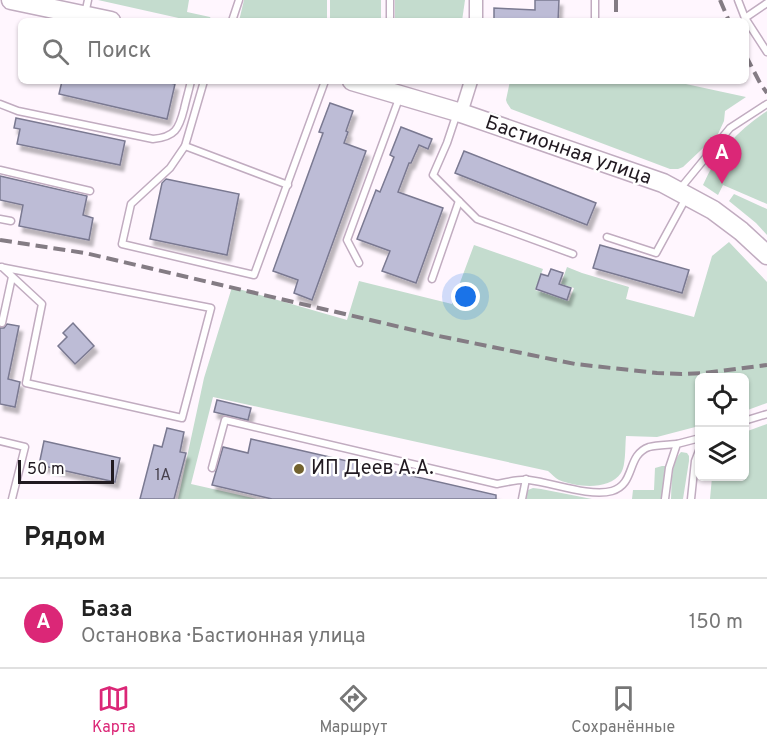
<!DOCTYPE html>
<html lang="ru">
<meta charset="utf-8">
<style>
:root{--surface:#fff;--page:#f6f6f6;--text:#222;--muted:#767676;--line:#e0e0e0;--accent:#db2777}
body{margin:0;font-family:Overpass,sans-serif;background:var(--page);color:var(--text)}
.controls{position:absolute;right:18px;bottom:18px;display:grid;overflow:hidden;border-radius:9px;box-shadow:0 2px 4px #0004}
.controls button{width:54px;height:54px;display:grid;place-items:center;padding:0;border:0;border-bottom:2px solid var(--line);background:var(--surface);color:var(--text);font:30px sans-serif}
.scale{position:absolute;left:18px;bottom:15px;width:96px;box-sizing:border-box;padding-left:6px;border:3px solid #211a21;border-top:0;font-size:16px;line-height:21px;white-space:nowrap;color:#211a21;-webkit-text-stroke:4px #fff;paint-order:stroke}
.you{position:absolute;left:466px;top:297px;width:21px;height:21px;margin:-15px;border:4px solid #fff;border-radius:50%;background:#1a73e8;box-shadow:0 0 0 9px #1a73e833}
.badge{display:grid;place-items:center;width:39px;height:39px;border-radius:50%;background:var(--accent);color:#fff;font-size:20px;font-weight:700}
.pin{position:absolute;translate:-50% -50px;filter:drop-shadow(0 2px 3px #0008)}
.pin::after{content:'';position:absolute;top:32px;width:21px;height:18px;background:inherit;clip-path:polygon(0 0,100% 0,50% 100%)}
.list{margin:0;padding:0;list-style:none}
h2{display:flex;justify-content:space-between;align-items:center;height:78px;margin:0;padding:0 24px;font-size:26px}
h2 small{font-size:20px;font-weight:400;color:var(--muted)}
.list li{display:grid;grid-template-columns:39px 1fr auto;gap:18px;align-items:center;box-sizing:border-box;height:90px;padding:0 24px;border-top:2px solid var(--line)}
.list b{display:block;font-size:22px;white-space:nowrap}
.list p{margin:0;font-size:20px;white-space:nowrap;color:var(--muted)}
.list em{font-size:20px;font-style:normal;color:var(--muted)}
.icon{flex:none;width:33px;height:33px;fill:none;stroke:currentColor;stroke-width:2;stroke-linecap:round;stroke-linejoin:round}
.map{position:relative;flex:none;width:767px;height:499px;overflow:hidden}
.search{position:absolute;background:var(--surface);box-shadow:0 2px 4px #0004;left:18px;right:18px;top:18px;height:66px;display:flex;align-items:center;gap:15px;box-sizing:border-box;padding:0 21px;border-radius:9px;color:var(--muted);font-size:22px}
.sheet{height:168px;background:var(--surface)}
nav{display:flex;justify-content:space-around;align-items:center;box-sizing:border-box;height:84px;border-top:2px solid var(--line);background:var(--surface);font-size:16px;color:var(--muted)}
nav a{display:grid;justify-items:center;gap:3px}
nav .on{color:var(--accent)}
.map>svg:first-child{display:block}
.green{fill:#c4dcce}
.building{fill:#bdbcd6;stroke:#7a7991;stroke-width:1.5;filter:url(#shadow)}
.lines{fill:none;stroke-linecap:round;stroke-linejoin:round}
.lane-casing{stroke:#c1acc0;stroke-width:9}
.street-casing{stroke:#c1acc0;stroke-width:15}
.secondary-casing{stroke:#c1acc0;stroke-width:21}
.lane{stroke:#fff;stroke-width:6}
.street{stroke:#fff;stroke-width:12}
.secondary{stroke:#fff;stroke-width:18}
.rail{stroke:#847c84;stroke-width:4;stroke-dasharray:12 6;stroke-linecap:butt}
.poi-dot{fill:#72622f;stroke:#fff;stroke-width:2}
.labels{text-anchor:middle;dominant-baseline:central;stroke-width:5;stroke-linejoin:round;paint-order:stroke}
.number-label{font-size:16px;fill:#48424e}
.street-label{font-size:20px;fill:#211a21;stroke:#fff}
.poi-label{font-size:20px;fill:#211a21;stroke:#fff;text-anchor:start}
</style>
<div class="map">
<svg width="767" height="499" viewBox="0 0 767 499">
<defs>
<filter id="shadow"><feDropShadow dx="3.5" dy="6" stdDeviation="1.5" flood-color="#0004"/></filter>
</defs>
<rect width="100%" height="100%" fill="#fff6fe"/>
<!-- green -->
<g class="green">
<path d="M98 0H189L187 12 210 17 212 21H192Z"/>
<path d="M244 0H327V21H239Z"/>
<rect x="330" y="0" width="51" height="21"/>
<path d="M395 0H465L462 21H395Z"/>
<path d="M510 81H672L746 97 725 111 724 121 718 134 683 167 678 169H670L511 109 507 103 506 100Z"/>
<path d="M767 111V204L723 185 718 195 703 185C717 153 738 130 767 111Z"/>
<path d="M734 194 767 209V235L756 223 729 201Z"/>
<path d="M729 242 767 282V403L745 411 744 378H700L699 426 657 437 626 436C625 446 626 466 621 473 609 491 576 487 559 480 555 478 552 474 548 471L213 397 191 484 257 499H178L204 378 232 287 347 320 359 281 452 304 474 245 543 269 535 290 569 301 574 288 561 284 567 267 582 273 629 287 626 299 694 317 712 256Z"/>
<path d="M767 424V499H710L712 477 744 476 745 432Z"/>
<path d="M681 452 687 453 689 456V461L683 499H671C672 484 670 464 681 452Z"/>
<path d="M662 466H667L662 499H632L633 490H654L655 468Z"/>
<path d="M533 488 541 489 592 499H524L528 490Z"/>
</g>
<!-- building -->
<g class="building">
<path d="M535 0H559L558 21H494V8L535 10Z"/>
<path d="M62 81H161L175 84 167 119 59 94Z"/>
<path d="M330 103 353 111 346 131 348 132 344 143 366 151 312 300 294 293 298 280 273 271 323 133 319 132Z"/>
<path d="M16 118 125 141 120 165 17 144 20 129 14 128Z"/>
<path d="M401 127 432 139 428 149 419 145 411 163H409L398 192 443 208 416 283 382 271 390 251 357 239 376 190 380 192 394 157 390 155Z"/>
<path d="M464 151 596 203 587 225 455 173Z"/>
<path d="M0 176 87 196 83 215 93 218 89 240 19 226 23 205 0 200Z"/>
<path d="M166 179 239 194 227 255 150 239 162 183Z"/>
<path d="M600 245 689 270 682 293 593 268Z"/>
<path d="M551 269 563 273 559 284 571 288 567 300 536 289 541 274 548 276Z"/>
<path d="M73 323 94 346 75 364 58 346 67 337 63 333Z"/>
<path d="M7 324 19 326 8 379 20 382 15 407 0 404V328H4Z"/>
<path d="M217 400 251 408 248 420 214 412Z"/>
<path d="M167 428 184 432 180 452 186 453 174 499H140L154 445 162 447Z"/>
<path d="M251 439 496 495V499H272L212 485 223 447 248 453Z"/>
<path d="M44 441 120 458 115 482 39 465Z"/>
</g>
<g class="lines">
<!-- lane casing -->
<g class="lane-casing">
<g id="lane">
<path d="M738 0 745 18"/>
<path d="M767 3 745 18 767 52"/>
<path d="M85 14 88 0"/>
<path d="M232 21 239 0"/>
<path d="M390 21V0"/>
<path d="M595 21V0"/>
<path d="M204 81 185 146 170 168 131 204 122 244 254 275 325 81"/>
<path d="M0 104 18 111 153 139C175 137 179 129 184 109 186 100 189 90 191 81"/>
<path d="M457 113 447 143 433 175 477 219 573 254"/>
<path d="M185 146 288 185"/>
<path d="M0 170 90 191"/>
<path d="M679 190 730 128 767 104"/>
<path d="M0 219 11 221"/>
<path d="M607 237 656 253 686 198"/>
<path d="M359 263 347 240 400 96"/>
<path d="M0 267 211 308 182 418 26 383 42 304 2 267"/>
<path d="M432 279 459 201"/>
<path d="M2 323 12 277"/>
<path d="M744 421 767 414"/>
<path d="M0 441 25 447 12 499"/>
<path d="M212 468 225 420 497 484C507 482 519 479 529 480 553 483 590 497 612 491 636 484 626 455 649 447 657 445 668 445 677 444"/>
<path d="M522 499 526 479"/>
<path d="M665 499 669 468 677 444 700 438"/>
<path d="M691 499 695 461 700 448"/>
</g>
</g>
<!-- street casing -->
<g class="street-casing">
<g id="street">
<path d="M476 0V21"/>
<path d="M461 113 471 81"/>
</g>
</g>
<!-- secondary casing -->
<g class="secondary-casing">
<g id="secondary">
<path d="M11 0 111 21"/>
<path d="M352 81 461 113 663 183 713 210 741 231 767 255"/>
</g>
</g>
<!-- lane -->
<use href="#lane" class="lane"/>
<!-- street -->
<use href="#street" class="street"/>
<!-- secondary -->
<use href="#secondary" class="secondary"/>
<!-- rail -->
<g class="rail">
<path d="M616 0V21"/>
<path d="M720 0 729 21"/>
<path d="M746 56 760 83 767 93"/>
<path d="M0 240 85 253 434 335 575 364 657 373 682 374 703 373 767 365"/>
</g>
</g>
<!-- markers -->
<circle class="poi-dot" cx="299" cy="469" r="6"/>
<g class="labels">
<!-- number labels -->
<g class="number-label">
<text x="163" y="476">1А</text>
</g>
<!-- street labels -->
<g class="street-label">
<text transform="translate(568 151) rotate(19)">Бастионная улица</text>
</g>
<!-- poi labels -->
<g class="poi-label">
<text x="311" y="469">ИП Деев А.А.</text>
</g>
</g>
</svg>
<div class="controls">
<button><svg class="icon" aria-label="locate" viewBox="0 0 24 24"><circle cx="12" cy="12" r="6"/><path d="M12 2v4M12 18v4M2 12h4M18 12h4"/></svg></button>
<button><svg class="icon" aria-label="layers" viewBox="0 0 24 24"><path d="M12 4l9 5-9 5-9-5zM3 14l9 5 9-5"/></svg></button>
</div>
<div class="scale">50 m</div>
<div class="you"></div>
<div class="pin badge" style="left:722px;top:184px">A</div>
<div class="search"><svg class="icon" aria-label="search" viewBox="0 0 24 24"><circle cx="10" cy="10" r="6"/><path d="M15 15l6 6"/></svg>Поиск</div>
</div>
<section class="sheet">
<h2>Рядом<small></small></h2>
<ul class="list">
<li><span class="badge">A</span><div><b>База</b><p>Остановка · Бастионная улица</p></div><em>150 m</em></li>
</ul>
</section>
<nav>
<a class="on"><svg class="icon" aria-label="map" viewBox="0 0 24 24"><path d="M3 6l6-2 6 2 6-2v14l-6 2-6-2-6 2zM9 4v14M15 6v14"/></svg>Карта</a>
<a><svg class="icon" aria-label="directions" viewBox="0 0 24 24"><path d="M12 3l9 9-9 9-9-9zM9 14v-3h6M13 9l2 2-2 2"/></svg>Маршрут</a>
<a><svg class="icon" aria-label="saved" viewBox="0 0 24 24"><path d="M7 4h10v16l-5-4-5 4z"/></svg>Сохранённые</a>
</nav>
